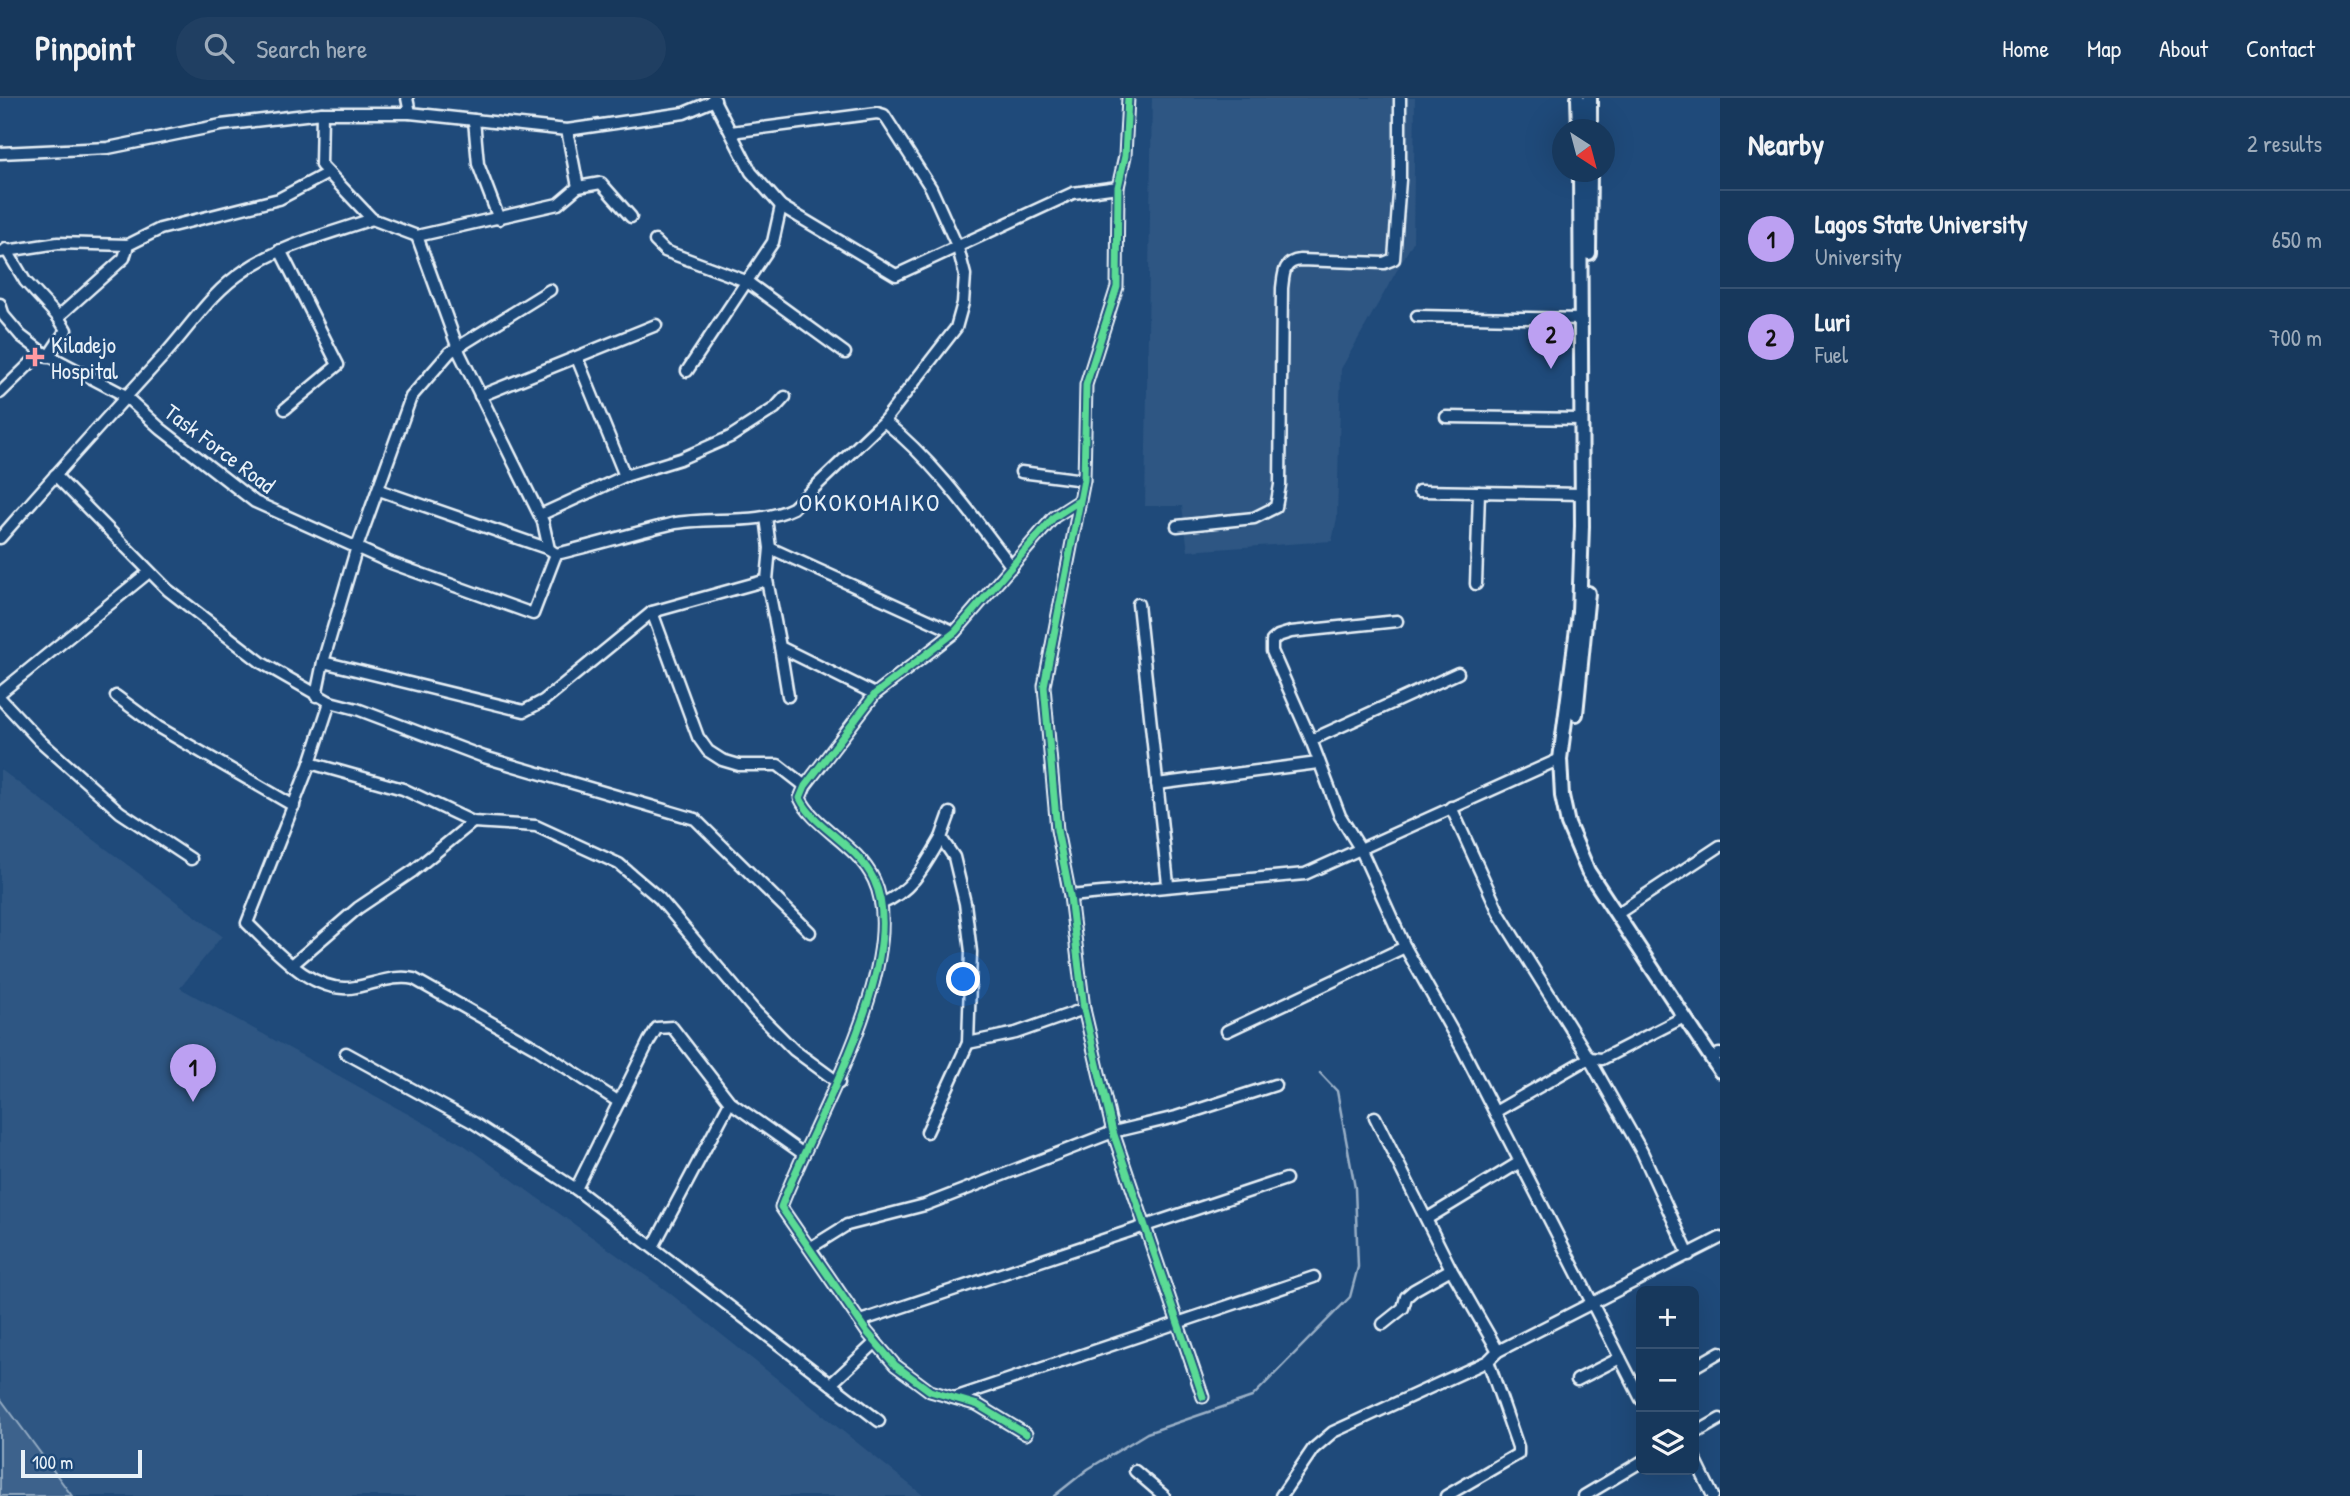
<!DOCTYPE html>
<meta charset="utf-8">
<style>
:root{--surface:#17385c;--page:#203f62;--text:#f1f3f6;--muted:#9eacbb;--line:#365272;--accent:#bca0f2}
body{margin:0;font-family:"Patrick Hand",sans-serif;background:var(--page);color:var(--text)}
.controls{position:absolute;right:21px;bottom:21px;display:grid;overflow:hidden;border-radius:10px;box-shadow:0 7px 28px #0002}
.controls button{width:63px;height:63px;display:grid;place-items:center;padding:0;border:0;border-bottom:2px solid var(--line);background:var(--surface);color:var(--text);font:35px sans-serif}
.compass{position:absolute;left:1552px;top:21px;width:63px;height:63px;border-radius:50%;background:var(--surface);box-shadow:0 7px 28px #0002;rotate:144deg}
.scale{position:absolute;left:21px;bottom:18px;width:121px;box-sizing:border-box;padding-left:7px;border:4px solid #e8f1f8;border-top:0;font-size:19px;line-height:24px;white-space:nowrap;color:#e8f1f8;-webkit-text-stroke:5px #1f4a7a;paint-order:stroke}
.you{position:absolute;left:964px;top:882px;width:24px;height:24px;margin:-18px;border:5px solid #fff;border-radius:50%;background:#1a73e8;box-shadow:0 0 0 10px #1a73e833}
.badge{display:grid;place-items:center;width:46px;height:46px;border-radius:50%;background:var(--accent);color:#111;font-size:23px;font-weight:700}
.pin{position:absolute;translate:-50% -58px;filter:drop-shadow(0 2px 4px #0008)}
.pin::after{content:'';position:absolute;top:37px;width:24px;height:21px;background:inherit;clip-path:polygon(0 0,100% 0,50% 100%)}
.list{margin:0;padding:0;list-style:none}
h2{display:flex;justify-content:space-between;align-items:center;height:91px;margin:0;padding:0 28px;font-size:30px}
h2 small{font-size:23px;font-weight:400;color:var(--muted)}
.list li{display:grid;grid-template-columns:46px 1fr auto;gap:21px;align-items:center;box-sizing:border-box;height:98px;padding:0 28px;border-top:2px solid var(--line)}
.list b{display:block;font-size:26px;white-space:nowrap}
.list p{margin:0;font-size:23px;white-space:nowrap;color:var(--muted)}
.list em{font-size:23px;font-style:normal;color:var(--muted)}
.icon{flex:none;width:38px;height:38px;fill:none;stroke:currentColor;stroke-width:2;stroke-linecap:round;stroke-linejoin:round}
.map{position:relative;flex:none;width:1720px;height:1398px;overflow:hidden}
header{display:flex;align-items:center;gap:42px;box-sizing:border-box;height:98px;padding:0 35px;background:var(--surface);border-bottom:2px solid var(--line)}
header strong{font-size:33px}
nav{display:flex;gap:38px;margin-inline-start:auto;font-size:24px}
.search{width:490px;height:63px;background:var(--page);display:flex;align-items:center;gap:18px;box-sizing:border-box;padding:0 24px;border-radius:38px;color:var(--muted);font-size:26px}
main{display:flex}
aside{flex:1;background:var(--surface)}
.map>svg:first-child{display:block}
.built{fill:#2e5683}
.green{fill:#3c628c;stroke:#92aac2;stroke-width:2}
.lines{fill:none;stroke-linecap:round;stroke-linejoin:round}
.stream{stroke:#9ab0c7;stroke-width:2.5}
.minor-casing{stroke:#e8f1f8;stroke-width:15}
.tertiary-casing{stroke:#e8f1f8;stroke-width:18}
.minor{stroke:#1f4a7a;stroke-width:10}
.tertiary{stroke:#1f4a7a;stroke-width:12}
.cycleway-casing{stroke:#1f4a7a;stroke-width:11}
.cycleway{stroke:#5adb95;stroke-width:7}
.poi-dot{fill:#ff9aa2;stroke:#1f4a7a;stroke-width:2.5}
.labels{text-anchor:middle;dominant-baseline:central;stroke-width:5;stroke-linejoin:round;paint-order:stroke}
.poi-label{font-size:23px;fill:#e8f1f8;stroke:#1f4a7a;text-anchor:start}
.street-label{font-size:23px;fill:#e8f1f8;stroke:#1f4a7a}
.neighbourhood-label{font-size:24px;letter-spacing:2px;fill:#e8f1f8;stroke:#1f4a7a}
</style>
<header>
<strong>Pinpoint</strong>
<div class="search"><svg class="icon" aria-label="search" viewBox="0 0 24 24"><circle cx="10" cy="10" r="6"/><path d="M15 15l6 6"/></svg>Search here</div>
<nav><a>Home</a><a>Map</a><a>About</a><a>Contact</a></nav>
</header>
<main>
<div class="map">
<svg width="1720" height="1398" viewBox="0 0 1720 1398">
<rect width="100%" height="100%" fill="#1f4a7a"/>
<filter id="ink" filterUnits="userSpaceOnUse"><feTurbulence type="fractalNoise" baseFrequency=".0143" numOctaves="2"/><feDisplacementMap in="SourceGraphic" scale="14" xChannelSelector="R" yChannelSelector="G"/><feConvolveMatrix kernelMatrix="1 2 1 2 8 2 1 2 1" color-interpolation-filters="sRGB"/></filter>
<g filter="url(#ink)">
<!-- built -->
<g class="built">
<path d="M1152 0H1415L1413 144 1341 271 1337 420 1332 443 1188 453 1182 408H1145Z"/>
<path d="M0 671 222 838 180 890 464 1047 667 1193 924 1398H0Z"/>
</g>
<!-- green -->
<path class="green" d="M0 1300 72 1398H0Z"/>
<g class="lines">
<!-- stream -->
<path class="stream" d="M1054 1398 1088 1371 1147 1335 1252 1299 1350 1199 1358 1169 1355 1090 1337 993 1320 975"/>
<!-- minor casing -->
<g class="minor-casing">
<g id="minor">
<path d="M407 0 410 15"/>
<path d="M713 0 751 74 781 108 896 177 1073 95 1118 89"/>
<path d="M1128 0 1125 58 1118 89 1117 189 1086 287 1084 382 1044 588 1057 732 1070 798 1084 911 1113 1034 1203 1299"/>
<path d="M322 15 321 67 372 121 417 138 558 106 578 89 567 32"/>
<path d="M474 22 478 66 499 121"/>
<path d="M0 55 108 50 221 27 322 15H410L567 32 684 15 715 2"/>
<path d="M578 89 601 85 631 119"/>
<path d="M655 143 665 153 746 183 845 255"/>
<path d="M6 151 25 183 58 219 124 160 128 147 160 131 279 101 328 75"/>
<path d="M280 152 338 267 285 311"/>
<path d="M0 154 58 145 128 147"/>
<path d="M0 206 4 218 21 238 42 254 124 297 161 331 255 404 391 465 533 516 556 456 549 451 543 424 460 256 417 138"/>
<path d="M1417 218 1581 221"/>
<path d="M48 259 66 232 58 219"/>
<path d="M577 260 625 378"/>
<path d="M687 273 773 144 781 108"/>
<path d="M0 295 42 254"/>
<path d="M480 298 656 227"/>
<path d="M1446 319 1582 321"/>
<path d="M884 323C935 364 973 418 1012 469"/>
<path d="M1021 374 1084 382"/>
<path d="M55 377 168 492 262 565 330 604 357 611 484 659 695 721 810 834"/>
<path d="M379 392 549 451"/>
<path d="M1419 393 1582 396"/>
<path d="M540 417 625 378 680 361 730 339 775 310 785 299"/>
<path d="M766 419 770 450 767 482 780 549 875 596"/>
<path d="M1177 428 1254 420 1276 409 1280 387 1282 190C1284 175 1283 164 1300 162L1384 165 1394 161 1400 82V0"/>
<path d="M0 440C55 377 111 315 167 254 192 226 212 194 244 173 281 147 329 136 372 121"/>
<path d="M770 450 955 534"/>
<path d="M556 456C595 447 633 435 671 426 711 418 757 428 793 410L884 323 956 230 963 205 965 177 958 150 931 90 884 17 877 15 731 34"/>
<path d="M1476 486 1479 394"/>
<path d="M1138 506 1168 786"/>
<path d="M652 514 698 639 708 653 722 662 739 667H778L805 688"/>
<path d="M1397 523 1291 534 1278 538 1272 543V553L1311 642 1340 718 1361 752 1405 849 1463 952 1641 1301"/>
<path d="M780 549 788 598"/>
<path d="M323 564 524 613 543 603 652 514 767 482"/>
<path d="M0 595 149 474"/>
<path d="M116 598 158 629 294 708"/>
<path d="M316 598 323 564 356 452 411 299 450 254 550 192"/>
<path d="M0 600 39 642 120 714 191 761"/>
<path d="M330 604 310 665 247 825C275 852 313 898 356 889 374 886 396 876 414 881L536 950 619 1004"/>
<path d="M1311 642 1458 575"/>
<path d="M310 665 403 691 473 724 536 728 619 766 659 800 755 913 794 952 839 985"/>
<path d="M1157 686 1318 665"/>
<path d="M1451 709 1500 817 1589 960 1642 1054 1689 1157"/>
<path d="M1070 798 1305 776 1560 661"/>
<path d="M881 806C913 792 924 769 941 740"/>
<path d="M1623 812 1720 748"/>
<path d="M292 867 358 810 413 773 473 724"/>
<path d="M1227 933 1405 849"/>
<path d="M968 945 1016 935 1084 911"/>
<path d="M346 955 474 1025 576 1091 879 1323"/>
<path d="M1719 956H1720"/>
<path d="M1495 1014 1589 960 1602 961 1684 919"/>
<path d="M1375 1019 1451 1171 1498 1253"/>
<path d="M927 1034 968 945 971 854 965 805 954 759 941 740 950 715"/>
<path d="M576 1091 649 943 657 930 672 929 730 1004 802 1055"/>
<path d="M1428 1120 1520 1064"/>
<path d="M653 1149 730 1004"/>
<path d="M810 1150 847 1127 925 1107 1113 1034 1176 1019 1275 987"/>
<path d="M860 1223 1286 1081"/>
<path d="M1383 1226 1403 1210 1406 1199 1414 1192 1451 1171"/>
<path d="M1694 1269 1720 1254"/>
<path d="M1577 1282 1620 1260"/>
<path d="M831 1286 876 1244"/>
<path d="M957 1299 1314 1179"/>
<path d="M1026 1336 978 1307 930 1293 895 1267 867 1234 781 1109C810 1030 912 864 874 782 857 746 814 730 800 700L805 688 875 596 955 534 1054 419 1079 403"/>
<path d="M1694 1336 1720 1321"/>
<path d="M1694 1359 1713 1398"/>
<path d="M1135 1373 1164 1398"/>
<path d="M1281 1398 1313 1351 1333 1334 1488 1263 1498 1253 1720 1140"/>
<path d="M1446 1398 1518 1356V1349L1488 1263"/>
<path d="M1584 1398 1641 1364"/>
</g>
</g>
<!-- tertiary casing -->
<g class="tertiary-casing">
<g id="tertiary">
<path d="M1578 0 1579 32"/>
<path d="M1590 32V0"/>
<path d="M1580 74 1582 428 1579 515 1560 661 1562 698 1568 726 1588 773 1720 973"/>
<path d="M1589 155 1590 74"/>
<path d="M1576 616 1588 495"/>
</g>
</g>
<!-- minor -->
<use href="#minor" class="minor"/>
<!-- tertiary -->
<use href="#tertiary" class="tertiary"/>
<!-- cycleway casing -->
<g class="cycleway-casing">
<g id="cycleway">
<path d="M1128 0 1125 58 1118 89 1117 189 1086 287 1084 382 1044 588 1057 732 1070 798 1084 911 1113 1034 1203 1299"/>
<path d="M1026 1336 978 1307 930 1293 895 1267 867 1234 781 1109C810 1030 912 864 874 782 857 746 814 730 800 700L805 688 875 596 955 534 1054 419 1079 403"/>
</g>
</g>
<!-- cycleway -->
<use href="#cycleway" class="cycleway"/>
</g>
</g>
<!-- markers -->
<path class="poi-dot" d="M31.5 248.5h7v7h7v7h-7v7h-7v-7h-7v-7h7z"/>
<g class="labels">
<!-- poi labels -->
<g class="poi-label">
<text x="51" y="246">Kiladejo<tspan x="51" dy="26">Hospital</tspan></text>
</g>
<!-- street labels -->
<g class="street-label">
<text transform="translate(220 350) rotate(37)">Task Force Road</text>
</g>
<!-- neighbourhood labels -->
<g class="neighbourhood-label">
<text x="870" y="404">OKOKOMAIKO</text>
</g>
</g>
</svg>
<div class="controls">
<button>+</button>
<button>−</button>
<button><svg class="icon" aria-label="layers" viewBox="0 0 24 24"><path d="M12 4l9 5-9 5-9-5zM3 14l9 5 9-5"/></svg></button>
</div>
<svg class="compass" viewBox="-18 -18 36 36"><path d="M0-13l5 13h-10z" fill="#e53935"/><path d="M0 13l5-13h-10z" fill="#9eacbb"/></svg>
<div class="scale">100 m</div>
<div class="you"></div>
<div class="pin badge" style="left:193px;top:1004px">1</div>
<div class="pin badge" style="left:1551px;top:271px">2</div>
</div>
<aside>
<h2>Nearby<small>2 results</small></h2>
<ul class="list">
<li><span class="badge">1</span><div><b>Lagos State University</b><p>University</p></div><em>650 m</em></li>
<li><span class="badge">2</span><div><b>Luri</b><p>Fuel</p></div><em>700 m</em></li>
</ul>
</aside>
</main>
